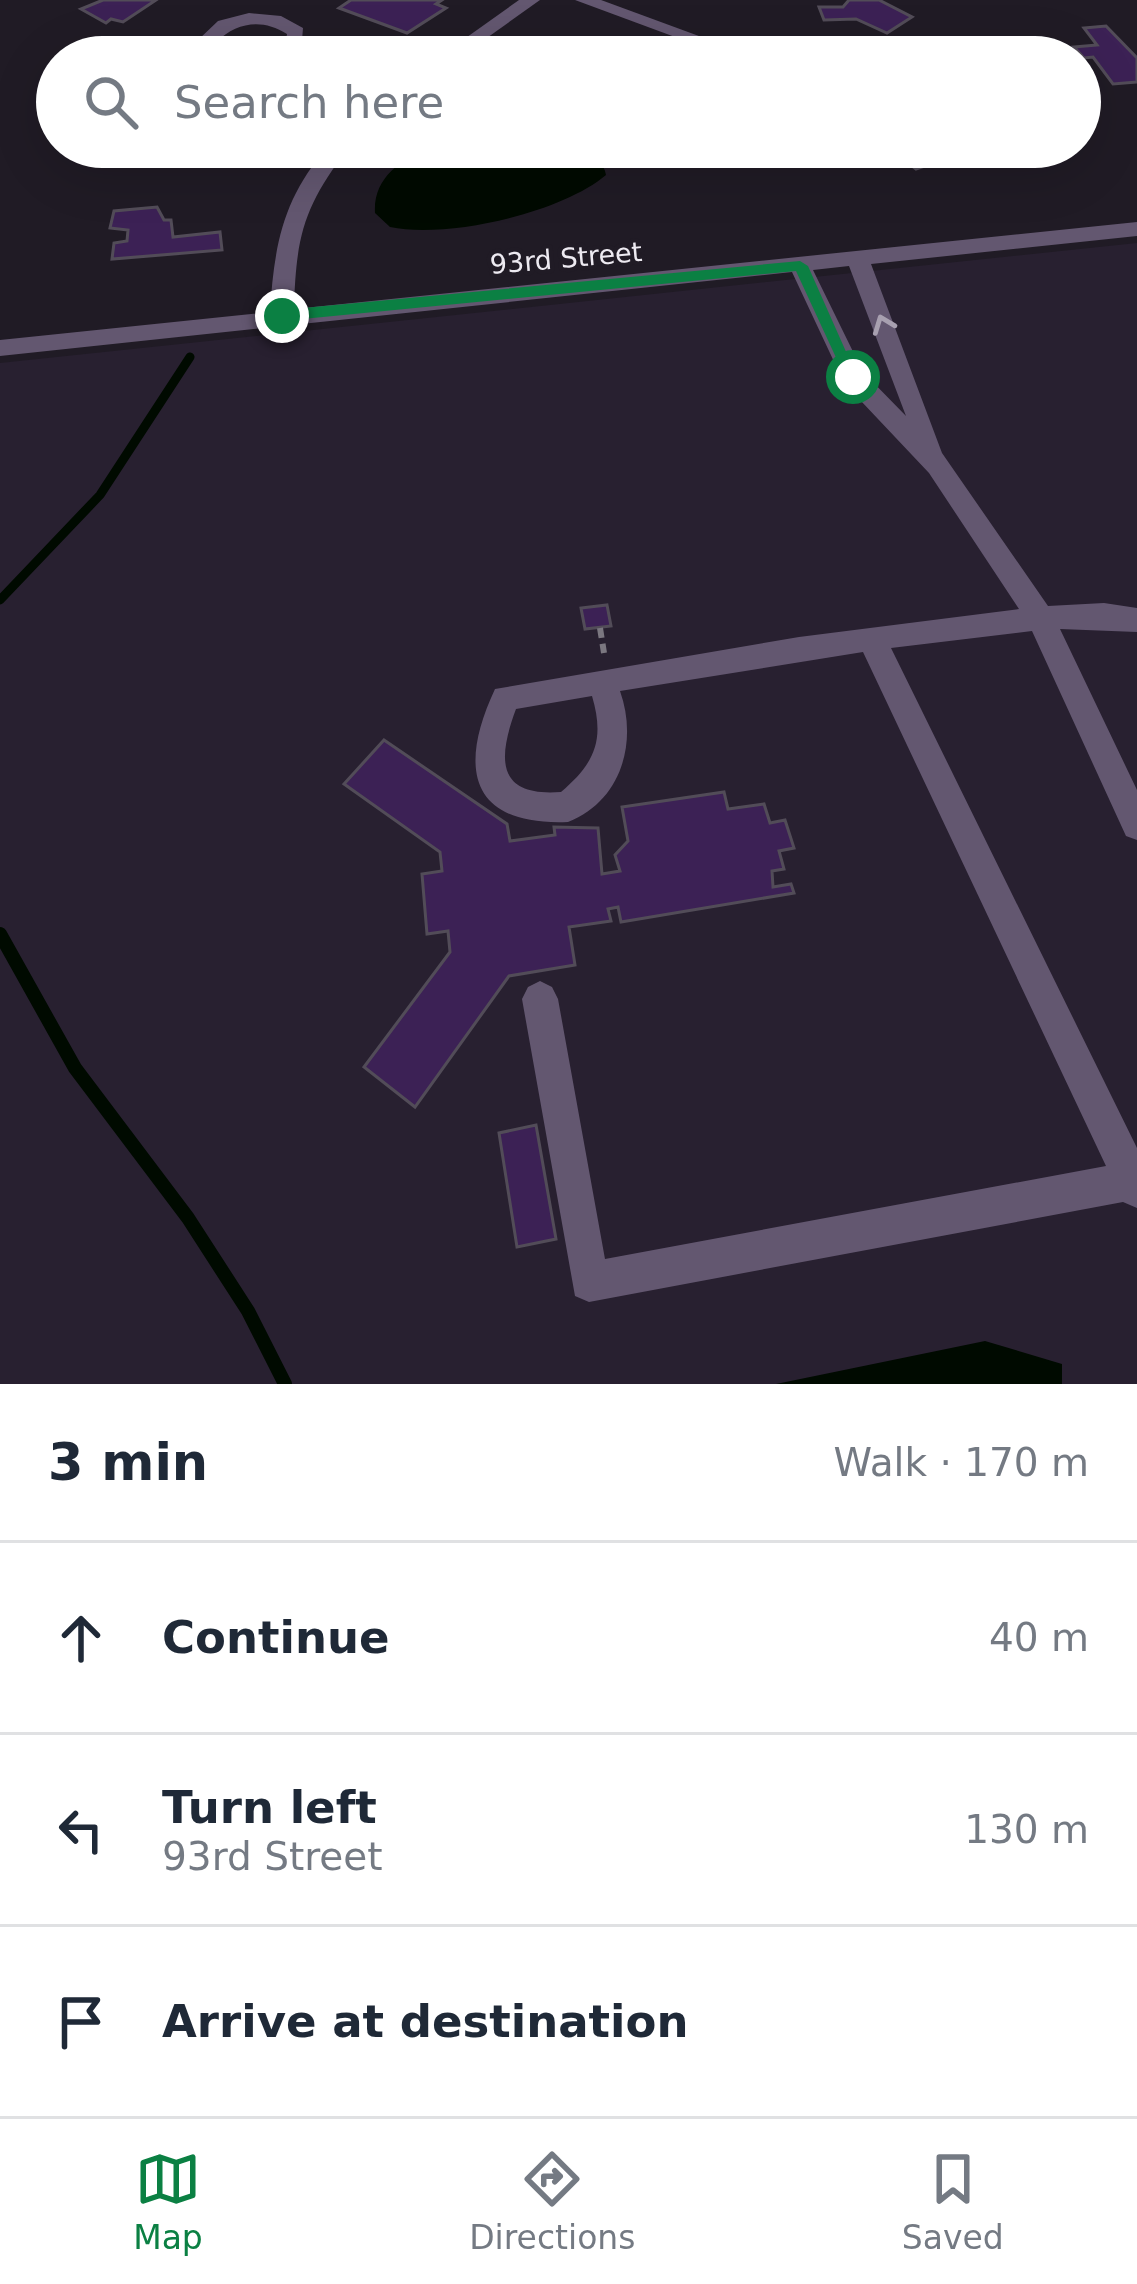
<!DOCTYPE html>
<meta charset="utf-8">
<style>
:root{--surface:#fff;--page:#f2f2f3;--text:#1f2937;--muted:#747a83;--line:#e0e1e3;--accent:#0b8043}
body{margin:0;font-family:"DejaVu Sans",sans-serif;background:var(--page);color:var(--text)}
.stop{position:absolute;width:36px;height:36px;margin:-27px;border:9px solid #0b8043;border-radius:50%;background:#fff}
.stop.end{background:#0b8043;border-color:#fff;box-shadow:0 3px 12px #0008}
.list{margin:0;padding:0;list-style:none}
h2{display:flex;justify-content:space-between;align-items:center;height:156px;margin:0;padding:0 48px;font-size:51px}
h2 small{font-size:39px;font-weight:400;color:var(--muted)}
.list li{display:grid;grid-template-columns:78px 1fr auto;gap:36px;align-items:center;box-sizing:border-box;height:192px;padding:0 48px;border-top:3px solid var(--line)}
.list b{display:block;font-size:45px;white-space:nowrap}
.list p{margin:0;font-size:39px;white-space:nowrap;color:var(--muted)}
.list em{font-size:39px;font-style:normal;color:var(--muted)}
.icon{flex:none;width:66px;height:66px;fill:none;stroke:currentColor;stroke-width:2;stroke-linecap:round;stroke-linejoin:round}
.map{position:relative;flex:none;width:1137px;height:1384px;overflow:hidden}
.search{position:absolute;background:var(--surface);box-shadow:0 12px 48px #0002;left:36px;right:36px;top:36px;height:132px;display:flex;align-items:center;gap:30px;box-sizing:border-box;padding:0 42px;border-radius:66px;color:var(--muted);font-size:45px}
.sheet{height:732px;background:var(--surface)}
nav{display:flex;justify-content:space-around;align-items:center;box-sizing:border-box;height:168px;border-top:3px solid var(--line);background:var(--surface);font-size:33px;color:var(--muted)}
nav a{display:grid;justify-items:center;gap:6px}
nav .on{color:var(--accent)}
.map>svg:first-child{display:block}
.built{fill:#282030}
.water{fill:#000a00}
.lines{fill:none;stroke-linecap:round;stroke-linejoin:round}
.stream-far1{stroke:#000a00;stroke-width:9}
.stream{stroke:#000a00;stroke-width:14}
.building{fill:#3c2155;stroke:#524c58;stroke-width:3}
.path{stroke:#7b7780;stroke-width:6;stroke-dasharray:10 6;stroke-linecap:butt}
.minor{fill:#635770;fill-rule:evenodd}
.oneway{stroke:#a8a0b0}
.route{fill:#0b8043}
.labels{text-anchor:middle;dominant-baseline:central;stroke-width:9;stroke-linejoin:round;paint-order:stroke}
.far-street-label{font-size:27px;fill:#edeaf1;stroke:#201b25}
</style>
<div class="map">
<svg width="1137" height="1384" viewBox="0 0 1137 1384">
<rect width="100%" height="100%" fill="#201b25"/>
<!-- built -->
<path class="built" d="M1137 243V1384H0V363Z"/>
<!-- water -->
<g class="water">
<path d="M428 147C464 147 602 132 606 175 561 213 447 239 390 227L375 213C373 178 400 161 428 147Z"/>
<path d="M985 1341 1062 1364V1384H776Z"/>
</g>
<g class="lines">
<!-- stream-far1 -->
<path class="stream-far1" d="M0 600 100 495 190 357"/>
<!-- stream -->
<path class="stream" d="M0 934 75 1068 188 1218 248 1311 285 1384"/>
</g>
<!-- building -->
<g class="building">
<path d="M103 0H156L123 22 111 19 106 23 81 9Z"/>
<path d="M351 0H442L436 4 446 8 407 33 339 8Z"/>
<path d="M849 0H879L912 17 887 33 856 19 824 20 819 7H843Z"/>
<path d="M1106 26 1137 58V82L1113 84 1093 57 1084 58 1074 47 1097 45 1084 28Z"/>
<path d="M580 41 625 52 620 55 625 57H559Z"/>
<path d="M928 45H978L987 57H927Z"/>
<path d="M196 147H257L252 165 201 166 204 157 194 156Z"/>
<path d="M888 147H970L974 149 916 169Z"/>
<path d="M157 207 164 220H171L173 237 220 232 222 250 112 259 114 243 127 241 128 230 110 228 114 211Z"/>
<path d="M607 605 611 626 585 629 581 608Z"/>
<path d="M384 740 507 824 510 841 555 835 554 827 598 828 602 874 620 871 615 855 628 841 622 807 724 792 728 809 764 804 770 823 785 820 794 848 779 851 784 869 772 871 773 887 791 884 794 893 621 922 618 907 608 909 611 921 569 927 575 965 509 976 415 1107 364 1067 450 952 448 931 427 934 422 874 442 871 440 852 344 784Z"/>
<path d="M536 1125 556 1239 517 1247 499 1133Z"/>
</g>
<g class="lines">
<!-- path -->
<path class="path" d="M600 628 604 653"/>
<!-- minor -->
<g class="minor">
<path d="M519 0H540L460 57H439Z"/>
<path d="M575 0H601L756 57H729Z"/>
<path d="M249 13 281 16 303 28 301 53 275 57 285 47 287 34C262 18 237 22 216 42L219 57H201L197 41 218 21Z"/>
<path d="M800 45 838 57H760L762 53Z"/>
<path d="M328 147H349C304 206 296 235 294 309L1137 222V236L871 264 942 453 1048 606 1104 603 1137 608V632L1060 629 1137 790V840L1126 836 1032 631 891 648 1137 1148V1208L1123 1202 589 1302 575 1296 522 999 528 987 540 981 552 987 558 999 605 1259 1106 1166 863 652 620 691C638 741 622 801 568 822 469 826 458 768 495 689L799 637 1019 609 929 473 844 383 792 272 0 356V340L270 312C274 246 283 197 328 147ZM849 266 906 416 863 372 813 270ZM592 696C605 740 595 763 561 792 497 797 497 760 516 709Z"/>
</g>
</g>
<!-- one-way arrows -->
<defs><path id="oneway-chevron" d="M-2-3.5L2.5 0L-2 3.5" fill="none" stroke-width="1.6" stroke-linecap="round" stroke-linejoin="round" transform="scale(3)"/></defs>
<use class="oneway" href="#oneway-chevron" transform="translate(883 324) rotate(-111)"/>
<!-- route -->
<path class="route" d="M800 261 808 266 859 381 845 377 796 271 282 321 274 316 282 310Z"/>
<g class="labels">
<!-- far-street labels -->
<g class="far-street-label">
<text transform="translate(566 258) rotate(-5)">93rd Street</text>
</g>
</g>
</svg>
<div class="stop" style="left:853px;top:377px"></div>
<div class="stop end" style="left:282px;top:316px"></div>
<div class="search"><svg class="icon" aria-label="search" viewBox="0 0 24 24"><circle cx="10" cy="10" r="6"/><path d="M15 15l6 6"/></svg>Search here</div>
</div>
<section class="sheet">
<h2>3 min<small>Walk · 170 m</small></h2>
<ul class="list">
<li><svg class="icon" aria-label="ahead" viewBox="0 0 24 24"><path d="M12 20V5M6 11l6-6 6 6"/></svg><div><b>Continue</b></div><em>40 m</em></li>
<li><svg class="icon" aria-label="left" viewBox="0 0 24 24"><path d="M17 20v-9H6M10 6l-5 5 5 5"/></svg><div><b>Turn left</b><p>93rd Street</p></div><em>130 m</em></li>
<li><svg class="icon" aria-label="arrive" viewBox="0 0 24 24"><path d="M6 21V4h12l-3 4 3 4H6"/></svg><div><b>Arrive at destination</b></div></li>
</ul>
</section>
<nav>
<a class="on"><svg class="icon" aria-label="map" viewBox="0 0 24 24"><path d="M3 6l6-2 6 2 6-2v14l-6 2-6-2-6 2zM9 4v14M15 6v14"/></svg>Map</a>
<a><svg class="icon" aria-label="directions" viewBox="0 0 24 24"><path d="M12 3l9 9-9 9-9-9zM9 14v-3h6M13 9l2 2-2 2"/></svg>Directions</a>
<a><svg class="icon" aria-label="saved" viewBox="0 0 24 24"><path d="M7 4h10v16l-5-4-5 4z"/></svg>Saved</a>
</nav>
